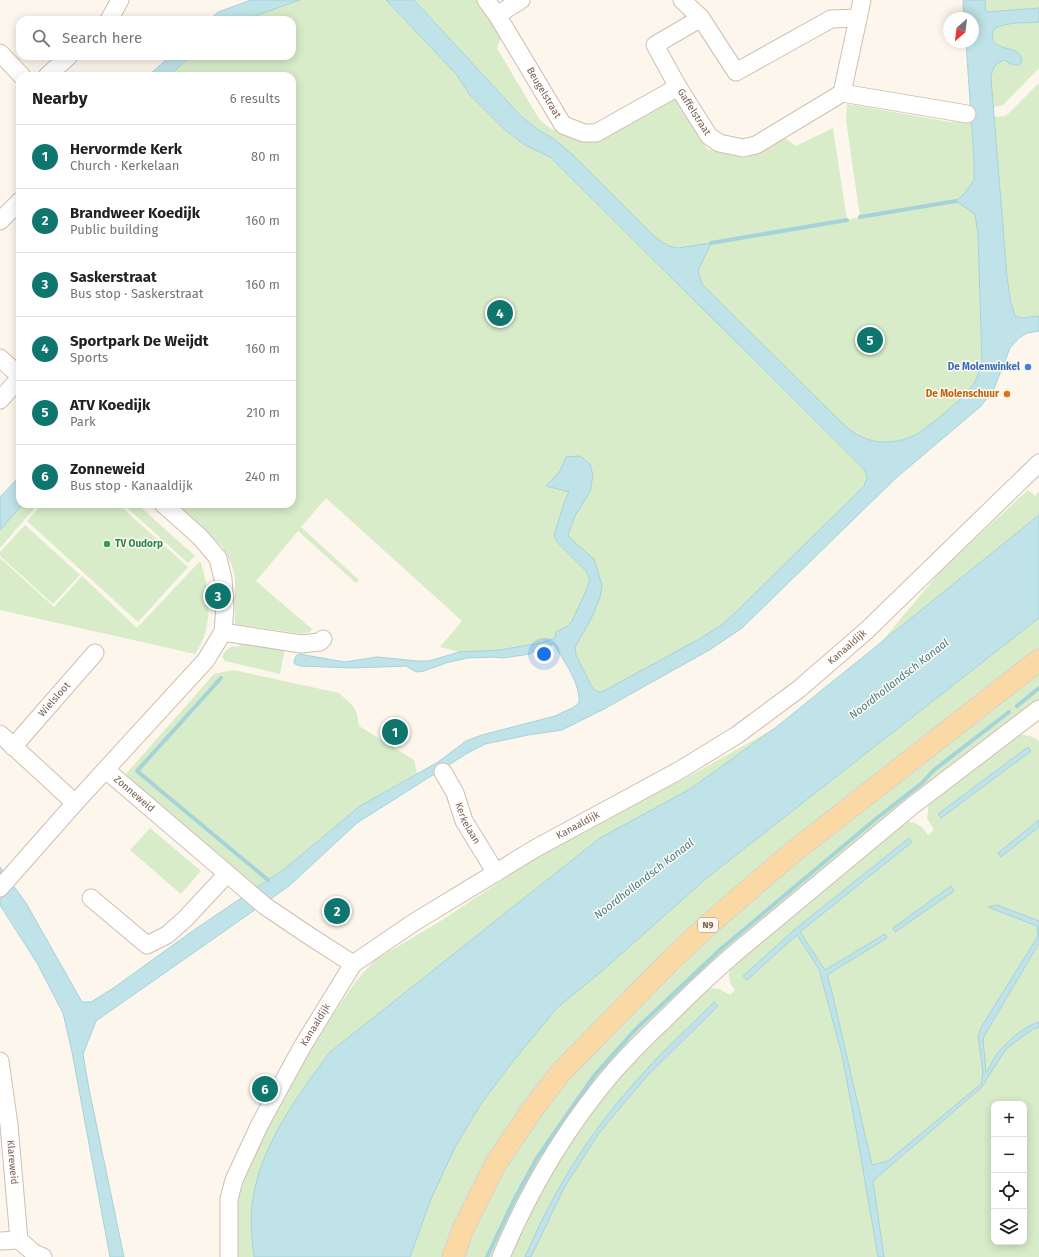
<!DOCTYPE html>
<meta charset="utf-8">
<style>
:root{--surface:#fff;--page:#f2f2f2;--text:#202124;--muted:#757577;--line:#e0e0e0;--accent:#0f766e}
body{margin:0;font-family:"Fira Sans",sans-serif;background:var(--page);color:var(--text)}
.controls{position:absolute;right:12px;bottom:12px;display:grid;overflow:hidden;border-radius:8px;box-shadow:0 2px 10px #0003}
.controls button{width:36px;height:36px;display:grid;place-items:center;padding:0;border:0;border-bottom:1px solid var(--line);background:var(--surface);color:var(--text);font:20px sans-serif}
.compass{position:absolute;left:943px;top:12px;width:36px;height:36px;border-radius:50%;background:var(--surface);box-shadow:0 2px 10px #0003;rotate:208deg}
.you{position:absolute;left:544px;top:654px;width:14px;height:14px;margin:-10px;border:3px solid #fff;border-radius:50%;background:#1a73e8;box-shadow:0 0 0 6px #1a73e833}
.badge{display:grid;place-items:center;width:26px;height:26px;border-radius:50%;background:var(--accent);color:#fff;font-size:13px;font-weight:700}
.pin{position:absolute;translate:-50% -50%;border:2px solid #fff;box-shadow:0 1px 4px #0006}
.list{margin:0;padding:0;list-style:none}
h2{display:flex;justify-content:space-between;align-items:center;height:52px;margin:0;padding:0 16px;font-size:17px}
h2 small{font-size:13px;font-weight:400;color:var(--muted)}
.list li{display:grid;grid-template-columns:26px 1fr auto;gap:12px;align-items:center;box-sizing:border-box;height:64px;padding:0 16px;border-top:1px solid var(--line)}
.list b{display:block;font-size:15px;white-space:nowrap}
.list p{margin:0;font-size:13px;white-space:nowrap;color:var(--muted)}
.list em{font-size:13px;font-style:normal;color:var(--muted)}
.icon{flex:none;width:22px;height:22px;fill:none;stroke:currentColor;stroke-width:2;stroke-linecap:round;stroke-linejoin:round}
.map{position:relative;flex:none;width:1039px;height:1257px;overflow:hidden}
.search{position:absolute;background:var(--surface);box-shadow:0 2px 10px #0003;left:16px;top:16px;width:280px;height:44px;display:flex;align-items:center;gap:10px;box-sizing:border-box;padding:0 14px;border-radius:12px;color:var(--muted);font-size:15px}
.panel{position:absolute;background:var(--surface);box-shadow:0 2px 10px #0003;left:16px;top:72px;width:280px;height:436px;border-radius:12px}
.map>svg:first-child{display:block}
.green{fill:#d8ecc9;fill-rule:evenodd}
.water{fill:#bfe3e8;stroke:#a5d3da}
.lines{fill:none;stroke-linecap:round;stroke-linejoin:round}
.stream{stroke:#a5d3da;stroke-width:4}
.minor-casing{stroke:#d1beb0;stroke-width:19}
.major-casing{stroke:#dad1cd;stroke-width:23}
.minor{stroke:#fff;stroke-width:17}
.major{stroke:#fbd9a5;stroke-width:21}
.shop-dot{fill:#3f7fe0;stroke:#fffaf3;stroke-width:1.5}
.food-dot{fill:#e8710a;stroke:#fffaf3;stroke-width:1.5}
.leisure-dot{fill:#2e9e5b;stroke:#fffaf3;stroke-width:1.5}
.labels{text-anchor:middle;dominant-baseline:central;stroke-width:3;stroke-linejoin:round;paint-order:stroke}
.shield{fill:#fffaf3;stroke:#a28b7f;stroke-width:1}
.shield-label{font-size:9px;font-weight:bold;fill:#7a5c4d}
.street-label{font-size:10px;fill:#7a5c4d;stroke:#fffaf3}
.shop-label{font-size:10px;font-weight:bold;fill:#366cbe;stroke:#fffaf3;text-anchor:end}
.food-label{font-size:10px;font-weight:bold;fill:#c56008;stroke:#fffaf3;text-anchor:end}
.leisure-label{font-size:10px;font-weight:bold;fill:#27864d;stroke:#fffaf3;text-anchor:start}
.water-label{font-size:11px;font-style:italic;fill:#437c86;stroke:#fffaf3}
</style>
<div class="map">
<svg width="1039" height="1257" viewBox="0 0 1039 1257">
<rect width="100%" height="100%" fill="#fdf6ec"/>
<!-- green -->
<g class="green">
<path d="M300 0H386L457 75 469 94 505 130 525 145 550 157 865 470 867 478 864 486 741 607 723 624 701 638 602 692 596 691 592 687 576 655 555 638 540 643 500 650 459 652 440 647 462 621 326 498 301 527 359 580 356 583 298 531 256 581 312 629 310 632 302 634 235 624V577L231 563 222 546 176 504H292V76H169L191 56H292V20H244Z"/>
<path d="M414 0H476L500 27 501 38 497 48 539 119 551 129 572 137 672 93 707 149 745 156 780 134 796 146 833 128 847 220 860 217 846 120 847 104 950 122 971 119 974 159V180L964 194 975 214 978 234 982 362C980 368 978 376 975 382 966 397 930 426 915 435 903 442 883 444 870 440 857 437 848 428 839 420L702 284 698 271 711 243 678 248 668 246 655 237 574 156 554 139 537 129 521 116Z"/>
<path d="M985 0H1039V8L986 12Z"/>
<path d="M1039 22V68L1003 105 994 107C992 93 984 65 1004 60L1015 66 1020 55C1011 46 990 49 992 32L996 28 1002 25Z"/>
<path d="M1039 83V316L1022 318 1014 316 1007 277 994 117 1005 116 1009 113Z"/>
<path d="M1028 490 1035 496 1039 492V515L878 646 943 568Z"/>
<path d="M23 504H38L0 548V530Z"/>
<path d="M42 504H118L188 567 138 622 27 521Z"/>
<path d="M123 504H137L195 556 188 563Z"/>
<path d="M25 525 80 575 53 604 0 556V552Z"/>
<path d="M0 558 54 607 82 576 137 628 200 561C211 591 214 627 195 654L0 610Z"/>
<path d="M1039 618V649L890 765 579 1040 443 1257H410L431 1199 454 1147 481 1104 514 1060 558 1007 602 971 708 877Z"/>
<path d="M240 643 285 648 280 674 225 661 222 657C226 649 230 645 239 647Z"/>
<path d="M233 670 339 693 353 706 357 714 359 726 414 760 417 773 360 806 287 867 257 887 125 775 214 674Z"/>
<path d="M1039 671V700L1022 713 631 1046 496 1257H462L466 1244 504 1167 536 1119 590 1053 721 925 779 875Z"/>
<path d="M775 728 690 789 600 838 330 1052C296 1098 259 1146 252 1205 250 1222 252 1240 254 1257H236L237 1204 249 1163 287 1086 319 1035 356 981 375 960 439 922 534 859 596 822 688 777Z"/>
<path d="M1016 735C1024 734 1033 736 1039 741V820L998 853 1001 857 1039 827V1257H879L873 1181 910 1150 888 1161 872 1165 831 988 827 975 887 938 885 934 825 971 800 932 912 842 909 838 794 930 743 976 747 980 797 935 819 969 842 1055 856 1129 878 1257H531L564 1188 599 1133 646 1077 718 1006 714 1002 647 1069 607 1115 562 1183 545 1215 525 1257H507L540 1188 615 1079 707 988 720 989 730 995 735 990C728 982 727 975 732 965L904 822C916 821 922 826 928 835L934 830 927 818 929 803ZM1028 747 977 791 941 818 939 815ZM994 1104H1024V1242H994Z"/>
<path d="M150 828 201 871 181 894 130 850Z"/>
</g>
<!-- water -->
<g class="water">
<path d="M251 0H300L244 20H209L218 12Z"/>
<path d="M386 0H414L521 116 537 129 554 139 574 156 655 237 668 246 678 248 711 243 698 271 702 284 839 420C848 428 857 437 870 440 883 444 903 442 915 435 930 426 966 397 975 382 978 376 980 368 982 362L978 234 975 214 956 201 964 194 974 180V159L966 42H973V18H964L963 0H985L986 12 1039 8V22C1029 23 1000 22 994 30 990 35 993 43 998 45 1007 50 1017 48 1022 58L1021 63C1015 68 1009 63 1004 60 995 63 992 69 991 78L1007 277 1011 303 1015 316 1022 318 1039 316V331L1027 333 1019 338 1010 348 993 391 980 407 896 478 742 628 711 649 604 709 562 730 528 735 485 744 466 754 357 823 289 886 96 1021 83 1054 89 1089 124 1257H110L72 1052 63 1013 37 963 0 905V867L26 903 82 1002H91L112 989 194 930 287 867 360 806 438 762 466 741 482 735 555 716 572 708 579 703C581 684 563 660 554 644L540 647 530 654 503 658 492 657 467 658 446 663 424 671 416 672 406 666 353 668 300 666 295 664 294 662 296 656 299 654 345 662 377 657 418 661H429L459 652 500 650 540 643 555 638 556 632 566 627 572 621 586 591 590 579 586 571 557 542 554 535 564 503 569 492 546 486 560 471 566 457 580 456 590 464 593 475 590 492 575 516 568 535 572 540 594 559 602 585 600 597 592 617 575 647 576 655 592 687 596 691 602 692 701 638 723 624 741 607 864 486 867 478 865 470 550 157 525 145 505 130 469 94 457 75Z"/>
<path d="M170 56H191L169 76H148Z"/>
<path d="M20 476V504H23L0 530V497Z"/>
<path d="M1039 515V618L708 877 602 971 558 1007 514 1060 481 1104 455 1147 431 1199 410 1257H254C252 1240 250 1222 252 1205 259 1147 296 1098 330 1052L600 838 690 789 775 728Z"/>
<path d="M1028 747 1031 751 941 818 938 814Z"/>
<path d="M1039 820V827L1001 857 998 853Z"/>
<path d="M909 838 912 842 800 932 825 970 885 934 887 938 827 975 831 988 872 1165 888 1161 981 1084 983 1072 978 1036 982 1026 1038 936 1037 926 988 907 997 905 1039 921V943L983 1038 986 1073C990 1068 992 1060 997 1054 1006 1042 1024 1026 1039 1022V1027L1033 1029 1006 1049 981 1088 873 1181 884 1257H878L856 1129 842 1055 819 969 797 935 747 980 743 976 794 930Z"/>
<path d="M951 886 954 891 895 932 893 928Z"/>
<path d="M714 1002 718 1006 646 1077 599 1133 564 1188 531 1257H525C550 1199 583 1142 625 1094 652 1061 684 1032 714 1002Z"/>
</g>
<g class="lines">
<!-- stream -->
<g class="stream">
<path d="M860 217 956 201"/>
<path d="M711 243 847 220"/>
<path d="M221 678 137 771 268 880"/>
<path d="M1017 706 1039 688"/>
<path d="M487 1257 513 1202 537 1158 594 1076 634 1031 722 948 877 818 922 783 934 770 1009 712"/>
</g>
<!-- minor casing -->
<g class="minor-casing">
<g id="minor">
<path d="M486 0 497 15"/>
<path id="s1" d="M521 0 497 15 563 125 584 133H596L678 87"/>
<path d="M682 0 701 18 736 72 831 19 858 18"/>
<path id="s2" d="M701 18 655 45 678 87 709 136 719 143 743 148 756 145 842 93 862 0"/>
<path d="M109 20 120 0"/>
<path d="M0 53 22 76"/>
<path d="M47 76 69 56"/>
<path d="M842 93 967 114"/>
<path d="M0 221 20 201"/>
<path d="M0 358 20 376"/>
<path d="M0 400 20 378"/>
<path d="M223 632 301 644 320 642 323 639"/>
<path d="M0 734 75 803"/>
<path id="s3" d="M13 747 95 653"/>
<path id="s4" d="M106 770 265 906 308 935 353 964"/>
<path id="s5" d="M443 772 455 793 464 821 496 873"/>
<path d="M0 888 75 803 206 660 223 632 225 607 223 579 218 558 200 537 163 504"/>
<path d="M91 898 147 945 167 935 185 919 227 874"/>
<path id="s6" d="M0 1061 9 1125 19 1240"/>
<path d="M0 1241 19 1240 34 1253 43 1257"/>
<path id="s7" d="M229 1257V1199L234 1180 260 1124 302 1047 353 964 413 923 536 848 680 770 737 735 799 689 866 631 1039 463"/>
<path d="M501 1257C529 1190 567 1126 614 1071 630 1053 647 1036 665 1019 689 995 714 971 740 949L912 806 1039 709"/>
</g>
</g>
<!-- major casing -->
<g class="major-casing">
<path id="major" d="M453 1257 463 1229 495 1165 532 1110 561 1072 671 960 707 926 788 856 1039 660"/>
</g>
<!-- minor -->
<use href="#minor" class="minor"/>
<!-- major -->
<use href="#major" class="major"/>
</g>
<!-- markers -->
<circle class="shop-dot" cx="1028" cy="367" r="4"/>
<circle class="food-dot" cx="1007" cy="394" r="4"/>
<circle class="leisure-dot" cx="107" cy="544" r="4"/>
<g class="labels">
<!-- shield labels -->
<rect class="shield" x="698" y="918" width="20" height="14" rx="3"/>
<g class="shield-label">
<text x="708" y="925">N9</text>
</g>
<!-- street labels -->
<g class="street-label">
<text stroke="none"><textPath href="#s1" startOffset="119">Beugelstraat</textPath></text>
<text stroke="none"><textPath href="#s2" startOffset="131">Gaffelstraat</textPath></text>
<text stroke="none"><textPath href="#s7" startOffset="913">Kanaaldijk</textPath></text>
<text stroke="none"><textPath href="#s3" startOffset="63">Wielsloot</textPath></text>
<text stroke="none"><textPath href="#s4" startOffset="37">Zonneweid</textPath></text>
<text stroke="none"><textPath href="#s5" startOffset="57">Kerkelaan</textPath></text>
<text stroke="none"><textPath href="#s7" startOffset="589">Kanaaldijk</textPath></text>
<text stroke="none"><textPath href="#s7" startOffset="253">Kanaaldijk</textPath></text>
<text stroke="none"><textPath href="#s6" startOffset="102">Klareweid</textPath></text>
</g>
<!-- shop labels -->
<g class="shop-label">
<text x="1020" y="367">De Molenwinkel</text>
</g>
<!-- food labels -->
<g class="food-label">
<text x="999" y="394">De Molenschuur</text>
</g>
<!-- leisure labels -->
<g class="leisure-label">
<text x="115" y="544">TV Oudorp</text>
</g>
<!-- water labels -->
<g class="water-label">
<text transform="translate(899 679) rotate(-38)">Noordhollandsch Kanaal</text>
<text transform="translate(644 879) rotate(-38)">Noordhollandsch Kanaal</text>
</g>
</g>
</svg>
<div class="controls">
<button>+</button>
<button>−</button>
<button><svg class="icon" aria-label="locate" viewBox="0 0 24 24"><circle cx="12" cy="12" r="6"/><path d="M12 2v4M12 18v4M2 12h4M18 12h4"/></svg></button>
<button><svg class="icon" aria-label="layers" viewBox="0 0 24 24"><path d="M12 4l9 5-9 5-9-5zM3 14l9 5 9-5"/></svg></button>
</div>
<svg class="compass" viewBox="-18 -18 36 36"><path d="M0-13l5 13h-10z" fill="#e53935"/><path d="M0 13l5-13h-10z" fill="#757577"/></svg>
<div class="you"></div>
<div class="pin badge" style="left:395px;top:732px">1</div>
<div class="pin badge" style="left:337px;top:911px">2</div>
<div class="pin badge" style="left:218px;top:596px">3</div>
<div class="pin badge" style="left:500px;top:313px">4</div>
<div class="pin badge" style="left:870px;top:340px">5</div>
<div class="pin badge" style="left:265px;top:1089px">6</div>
<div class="search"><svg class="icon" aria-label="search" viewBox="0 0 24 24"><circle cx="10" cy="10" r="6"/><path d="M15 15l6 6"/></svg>Search here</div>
<section class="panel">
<h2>Nearby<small>6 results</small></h2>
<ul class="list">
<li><span class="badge">1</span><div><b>Hervormde Kerk</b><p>Church · Kerkelaan</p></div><em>80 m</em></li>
<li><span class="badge">2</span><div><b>Brandweer Koedijk</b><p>Public building</p></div><em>160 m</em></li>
<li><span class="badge">3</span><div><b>Saskerstraat</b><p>Bus stop · Saskerstraat</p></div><em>160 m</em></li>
<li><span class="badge">4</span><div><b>Sportpark De Weijdt</b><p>Sports</p></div><em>160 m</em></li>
<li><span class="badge">5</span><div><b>ATV Koedijk</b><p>Park</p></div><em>210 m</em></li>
<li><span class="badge">6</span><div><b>Zonneweid</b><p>Bus stop · Kanaaldijk</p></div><em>240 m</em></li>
</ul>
</section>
</div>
